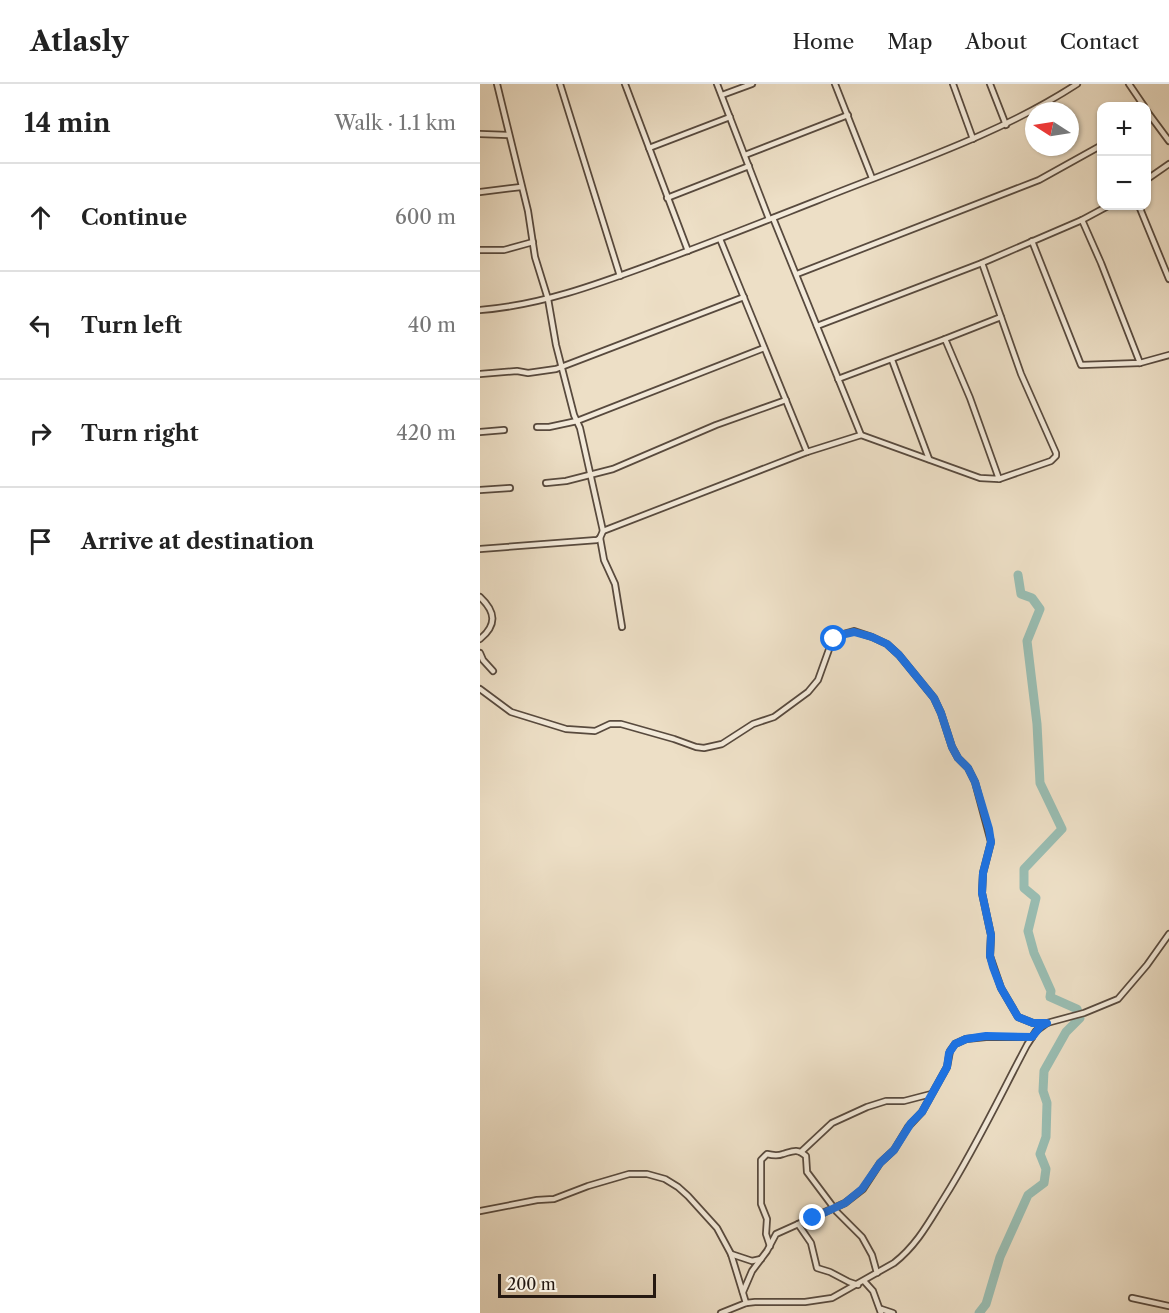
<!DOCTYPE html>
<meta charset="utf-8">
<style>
:root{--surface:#fff;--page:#f2f2f2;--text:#222;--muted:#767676;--line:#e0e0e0}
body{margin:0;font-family:"Libre Caslon Text",serif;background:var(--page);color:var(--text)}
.controls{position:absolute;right:18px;top:18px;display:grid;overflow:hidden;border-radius:12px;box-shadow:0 2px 4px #0004}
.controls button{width:54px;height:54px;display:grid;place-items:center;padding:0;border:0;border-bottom:2px solid var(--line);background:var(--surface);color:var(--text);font:30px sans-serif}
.compass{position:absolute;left:545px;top:18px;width:54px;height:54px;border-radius:50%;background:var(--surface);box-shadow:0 2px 4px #0004;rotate:282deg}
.scale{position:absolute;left:18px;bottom:15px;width:158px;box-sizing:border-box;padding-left:6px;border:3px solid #261911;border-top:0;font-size:16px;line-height:21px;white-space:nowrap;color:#261911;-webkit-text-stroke:4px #f3eada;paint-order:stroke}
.stop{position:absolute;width:18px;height:18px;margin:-14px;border:4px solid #1a73e8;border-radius:50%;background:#fff}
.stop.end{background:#1a73e8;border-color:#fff;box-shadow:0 2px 6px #0008}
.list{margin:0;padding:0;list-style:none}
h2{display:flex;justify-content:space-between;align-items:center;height:78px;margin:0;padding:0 24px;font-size:26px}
h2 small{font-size:20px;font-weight:400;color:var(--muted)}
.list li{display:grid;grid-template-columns:39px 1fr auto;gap:18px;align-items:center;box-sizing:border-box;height:108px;padding:0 24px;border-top:2px solid var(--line)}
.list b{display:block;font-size:22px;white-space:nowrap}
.list em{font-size:20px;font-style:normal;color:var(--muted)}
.icon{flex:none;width:33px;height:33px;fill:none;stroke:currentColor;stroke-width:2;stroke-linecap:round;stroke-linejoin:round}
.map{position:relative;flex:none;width:689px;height:1229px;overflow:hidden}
header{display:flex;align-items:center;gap:36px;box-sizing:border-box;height:84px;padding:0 30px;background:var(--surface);border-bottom:2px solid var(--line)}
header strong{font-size:28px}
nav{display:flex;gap:33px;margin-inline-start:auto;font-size:21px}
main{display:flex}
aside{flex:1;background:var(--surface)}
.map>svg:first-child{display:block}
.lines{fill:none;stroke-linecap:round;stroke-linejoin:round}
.river{stroke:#99bdb2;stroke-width:9}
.street-casing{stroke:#584a3e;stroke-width:8}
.street{stroke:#f3eada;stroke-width:4.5}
.route{stroke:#1a73e8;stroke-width:8}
</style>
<header>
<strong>Atlasly</strong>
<nav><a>Home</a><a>Map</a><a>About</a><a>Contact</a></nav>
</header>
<main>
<aside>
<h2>14 min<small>Walk · 1.1 km</small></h2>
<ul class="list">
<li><svg class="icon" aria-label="ahead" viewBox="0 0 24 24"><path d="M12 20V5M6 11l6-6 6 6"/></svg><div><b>Continue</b></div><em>600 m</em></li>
<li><svg class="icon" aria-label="left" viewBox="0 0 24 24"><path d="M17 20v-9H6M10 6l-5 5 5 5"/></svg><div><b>Turn left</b></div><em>40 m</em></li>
<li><svg class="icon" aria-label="right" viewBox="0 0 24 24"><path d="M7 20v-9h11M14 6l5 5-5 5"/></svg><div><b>Turn right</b></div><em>420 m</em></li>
<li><svg class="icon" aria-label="arrive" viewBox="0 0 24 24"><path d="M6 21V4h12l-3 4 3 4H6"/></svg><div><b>Arrive at destination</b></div></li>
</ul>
</aside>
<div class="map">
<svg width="689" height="1229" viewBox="0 0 689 1229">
<rect width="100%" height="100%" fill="#eddfc6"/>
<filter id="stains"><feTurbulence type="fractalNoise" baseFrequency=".00333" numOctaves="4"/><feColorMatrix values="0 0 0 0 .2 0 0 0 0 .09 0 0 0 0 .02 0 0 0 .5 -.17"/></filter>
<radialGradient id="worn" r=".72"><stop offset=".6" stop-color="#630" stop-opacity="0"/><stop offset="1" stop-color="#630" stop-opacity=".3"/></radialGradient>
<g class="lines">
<!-- river -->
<path class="river" d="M499 1229 506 1220 520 1173 548 1111 564 1099 566 1085 560 1070 566 1053 567 1019 563 1007 564 987 586 948 600 934 597 925 570 913 571 907 554 869 548 847 556 814 544 804V785L582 745 560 699 557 640 547 557 560 525 552 514 541 510 538 491"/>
<!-- street casing -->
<g class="street-casing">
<g id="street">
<path d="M80 0 140 192"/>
<path d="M145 0 208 167"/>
<path d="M237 0 289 135"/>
<path d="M355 0 392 94"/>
<path d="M473 0 493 55"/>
<path d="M510 0 526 41"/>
<path d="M649 0 664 22"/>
<path d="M242 11 272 0"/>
<path d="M666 26 689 57"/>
<path d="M0 50 28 51"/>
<path d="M169 64 250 33"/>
<path d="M265 71 368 31"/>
<path d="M666 96 689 80"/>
<path d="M0 108 41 103"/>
<path d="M187 114 269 82"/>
<path d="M659 122 689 195"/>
<path d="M293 134 381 351"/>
<path d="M602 136 621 179 660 279"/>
<path d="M240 155 327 368"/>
<path d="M552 157 601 281 660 279 689 271"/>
<path d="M0 166H24L53 158"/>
<path d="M502 179 541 290 576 369V372L571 377 519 395"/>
<path d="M317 190 559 96 622 61"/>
<path d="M0 226C64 221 123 198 183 176 235 157 285 137 336 117 425 81 517 52 597 0"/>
<path d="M337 242 502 179 602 136 628 122"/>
<path d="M465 255 521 233"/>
<path d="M412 276 449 375"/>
<path d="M0 290 37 287 48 289 76 285 264 213"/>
<path d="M57 343H69L97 337 284 264"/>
<path d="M0 348 24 346"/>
<path d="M66 399 86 397 133 385 236 341 306 316"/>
<path d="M0 406 30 404"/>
<path d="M123 447 327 368 381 351 500 394 519 395 490 314 465 255 358 295"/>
<path d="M120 454 124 476 135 500 142 543"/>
<path d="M0 465 117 456 120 454 123 447 100 344 94 331 76 261 68 215 55 173 48 127 17 0"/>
<path d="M0 513C16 528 17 541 0 555"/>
<path d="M0 569 3 576 13 587"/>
<path d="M0 605 31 628 86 645 115 647 130 640H141L194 655 216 663 224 664 242 660 273 640 294 633 328 608 338 596 352 557 356 552 374 547 392 553 407 560 419 571 454 614 461 629 472 663 478 674 488 684 495 698 511 758 503 789 502 809 511 851 510 872 521 904 538 933 553 939H567"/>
<path d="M321 1068 352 1039 387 1023 406 1017H424L451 1010"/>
<path d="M0 1127 57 1116 74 1115 108 1102 149 1090H167L185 1095 198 1103 208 1112 237 1144 251 1170 266 1219"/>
<path d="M318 1140 331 1159 337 1184 350 1188 369 1198 378 1201"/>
<path d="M290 1162 286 1150 287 1135 281 1120V1076L287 1070C291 1071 298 1072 303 1070 313 1067 317 1064 326 1072L327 1088 357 1128 382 1153 392 1171 397 1189"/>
<path d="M251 1170 272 1177 281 1175"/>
<path d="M384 1197 393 1207 401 1229"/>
<path d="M263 1208 272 1187 287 1167 296 1150 365 1119 383 1105 400 1079 414 1066 428 1043 442 1028 467 983 470 967 475 960 486 955 506 953H552"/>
<path d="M652 1214 689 1222"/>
<path d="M401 1225 413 1229"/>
<path d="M241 1229 266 1219 275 1218H325L352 1214 414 1179C437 1161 449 1138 464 1114 495 1065 520 1012 547 961L556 947 567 939 604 929 638 915 667 881 689 850"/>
</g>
</g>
<!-- street -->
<use href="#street" class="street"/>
</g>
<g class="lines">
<!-- route -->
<path class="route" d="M333 1134 365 1119 382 1105 400 1079 414 1066 431 1039 442 1028 467 983 469 969 475 960 486 955 506 952 552 953 561 942 567 939H553L538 933 521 904 513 883 510 872 511 851 502 809 503 789 511 758 509 745 495 698 488 684 478 674 472 663 461 629 454 614 419 571 407 560 392 553 374 548 356 552 354 555"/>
</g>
<rect width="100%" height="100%" filter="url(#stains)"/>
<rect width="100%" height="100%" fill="url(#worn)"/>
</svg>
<div class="controls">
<button>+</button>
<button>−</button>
</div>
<svg class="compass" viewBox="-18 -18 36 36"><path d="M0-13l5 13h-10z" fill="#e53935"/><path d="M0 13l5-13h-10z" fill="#767676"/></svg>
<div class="scale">200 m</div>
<div class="stop" style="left:354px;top:555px"></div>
<div class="stop end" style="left:333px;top:1134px"></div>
</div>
</main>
